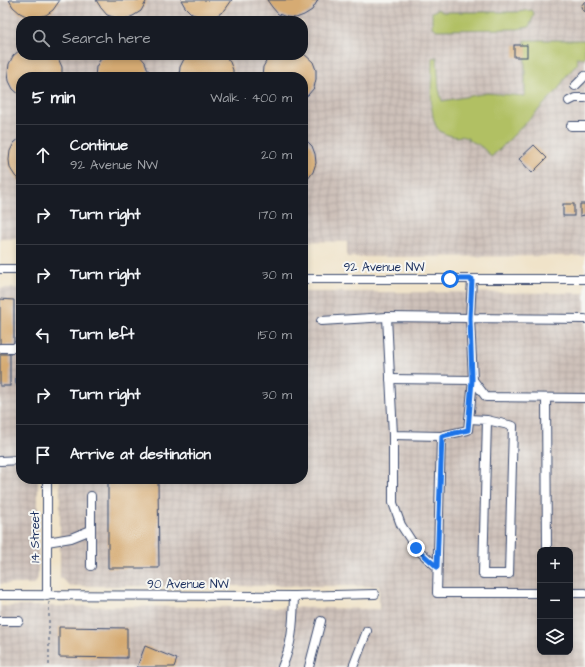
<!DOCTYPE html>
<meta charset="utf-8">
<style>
:root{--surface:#171b24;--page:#20242c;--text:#f1f3f6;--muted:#9ea1a6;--line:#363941}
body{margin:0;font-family:"Architects Daughter",sans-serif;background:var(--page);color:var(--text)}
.controls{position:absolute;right:12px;bottom:12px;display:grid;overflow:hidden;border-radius:8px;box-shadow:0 2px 6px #0003}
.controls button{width:36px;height:36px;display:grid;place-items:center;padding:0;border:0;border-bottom:1px solid var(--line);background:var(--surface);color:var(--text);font:20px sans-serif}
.stop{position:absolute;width:12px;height:12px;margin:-9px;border:3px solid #1a73e8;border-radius:50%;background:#fff}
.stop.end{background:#1a73e8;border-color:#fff;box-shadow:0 1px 4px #0008}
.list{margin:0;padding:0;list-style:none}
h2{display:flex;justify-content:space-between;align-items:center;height:52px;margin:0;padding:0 16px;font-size:17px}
h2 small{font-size:13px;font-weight:400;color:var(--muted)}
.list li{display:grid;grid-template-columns:26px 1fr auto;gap:12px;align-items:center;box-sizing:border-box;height:60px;padding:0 16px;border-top:1px solid var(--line)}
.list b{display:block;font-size:15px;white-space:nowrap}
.list p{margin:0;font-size:13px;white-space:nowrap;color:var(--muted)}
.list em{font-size:13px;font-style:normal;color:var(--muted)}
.icon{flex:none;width:22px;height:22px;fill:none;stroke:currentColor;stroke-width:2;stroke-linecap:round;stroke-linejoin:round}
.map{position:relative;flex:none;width:585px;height:667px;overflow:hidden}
.search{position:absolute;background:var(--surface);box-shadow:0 2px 6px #0003;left:16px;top:16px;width:292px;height:44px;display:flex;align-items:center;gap:10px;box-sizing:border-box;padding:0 14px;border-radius:16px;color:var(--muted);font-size:15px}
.panel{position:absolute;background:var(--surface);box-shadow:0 2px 6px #0003;left:16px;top:72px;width:292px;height:412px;border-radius:16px}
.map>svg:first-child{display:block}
.industrial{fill:url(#industrial-grid);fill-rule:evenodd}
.grass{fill:#b1c063;stroke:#667860}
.building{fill:#d6ab73}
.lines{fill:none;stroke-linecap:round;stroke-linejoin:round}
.minor-casing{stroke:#3b4a6e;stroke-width:10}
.path{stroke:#3b4a6e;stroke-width:1;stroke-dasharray:3 3;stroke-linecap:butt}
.minor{stroke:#fff;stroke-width:8}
.route{stroke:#1a73e8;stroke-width:5}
.labels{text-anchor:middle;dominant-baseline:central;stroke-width:4;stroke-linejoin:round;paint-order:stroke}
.street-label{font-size:12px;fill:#1b2f5e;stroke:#f6f6f2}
</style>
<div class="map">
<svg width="585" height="667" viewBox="0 0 585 667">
<defs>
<pattern id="industrial-grid" width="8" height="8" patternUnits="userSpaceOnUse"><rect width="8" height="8" fill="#cec1b9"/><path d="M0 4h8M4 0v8" fill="none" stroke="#b0a6a1"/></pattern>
</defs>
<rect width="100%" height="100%" fill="#f6f6f2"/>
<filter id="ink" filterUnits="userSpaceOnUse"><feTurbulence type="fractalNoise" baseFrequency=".025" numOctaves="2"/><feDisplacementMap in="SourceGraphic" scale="8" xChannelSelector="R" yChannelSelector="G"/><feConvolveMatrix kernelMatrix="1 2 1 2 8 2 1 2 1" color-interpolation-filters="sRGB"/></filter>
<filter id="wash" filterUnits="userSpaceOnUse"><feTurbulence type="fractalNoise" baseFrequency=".012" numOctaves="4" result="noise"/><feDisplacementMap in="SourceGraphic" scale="16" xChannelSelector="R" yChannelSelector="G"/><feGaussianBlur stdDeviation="0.9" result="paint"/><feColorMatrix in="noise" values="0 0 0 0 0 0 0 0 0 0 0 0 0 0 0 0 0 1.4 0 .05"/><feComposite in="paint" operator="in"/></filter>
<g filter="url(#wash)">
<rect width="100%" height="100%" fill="#f0e3c9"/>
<!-- industrial -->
<g class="industrial">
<path d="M0 0H585V256L347 257V242L303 241V77H21V239H0ZM21 21H303V55H21Z"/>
<path d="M0 288H21V479H38V577L36 582 33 584H0Z"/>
<path d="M303 292 585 293V667H0V606L273 607 379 609V586H70L60 577V479H303ZM540 550H570V652H540Z"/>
</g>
<!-- grass -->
<g class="grass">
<path d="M438 9 442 12H517L532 10 533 11 534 15 529 27 518 29 437 30 432 27V12Z"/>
<path d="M525 40H585V58L576 57 578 63 567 75 557 91 501 148 491 157C484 148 479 144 468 140V138L459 136 458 137C452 136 445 135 440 131 427 121 432 74 432 58L437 57 439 89 442 101 487 93 525 96Z"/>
</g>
<g id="blocks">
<!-- building -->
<g class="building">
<path d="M9 0H60L53 10 46 15 37 17H28L20 13 13 7Z"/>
<path d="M96 0H147L141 11 133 16 125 19 116 18 107 15 101 8Z"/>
<path d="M181 0H232L225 10 218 15 209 18 200 17 192 14 185 7Z"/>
<path d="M267 0H318L312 10 304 15 296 18 287 17 278 14 272 7Z"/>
<path d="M585 1V12L582 10 581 6Z"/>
<rect x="514" y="45" width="13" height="12"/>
<path d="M21 49V55H55L58 58 62 67V77H21V96L13 89 9 81 8 72 9 64 13 56Z"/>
<path d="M303 53 313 62 316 70V79L314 88 308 95 303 99V77H262L263 67 267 60 272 55H303Z"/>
<path d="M104 55H139L145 62 148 70 149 77H95L96 67 100 60Z"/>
<path d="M189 55H224L230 62 233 70V77H179L180 67 184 59Z"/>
<path d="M21 137V182L15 176 10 168 9 160 10 151 14 143Z"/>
<path d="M303 137 312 146 315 154 316 163 313 172 308 179 303 183Z"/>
<path d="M534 145 547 158 532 173 519 159Z"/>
<rect x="563" y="204" width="11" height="12"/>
<path d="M580 204H585V215L580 216Z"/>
<path d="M0 299 14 300V345H0Z"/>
<rect x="0" y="354" width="10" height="32"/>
<path d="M108 479H158L159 568H108Z"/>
<path d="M59 627 127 628V658L59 657Z"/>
<path d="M145 646 177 659 174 667H137Z"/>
</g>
</g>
</g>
<g filter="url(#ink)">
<use href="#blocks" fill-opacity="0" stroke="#3b4a6e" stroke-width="1"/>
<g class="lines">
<!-- minor casing -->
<g class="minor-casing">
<g id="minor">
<path d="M575 86 585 76"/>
<path d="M569 101 575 98H585"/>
<path d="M571 126H585"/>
<path d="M0 269H21"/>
<path d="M303 279H585"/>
<path d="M472 279 470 318 387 317 393 435 441 436 468 430 473 380 470 318 585 319"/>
<path d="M321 321 387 317"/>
<path d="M0 348H14L21 343"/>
<path d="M390 379 473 380 486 397 585 398"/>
<path d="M20 382 21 361"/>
<path d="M546 398 547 550"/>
<path d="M469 419 487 420 483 574H509L513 426 487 420"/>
<path d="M393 435V503L401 525 416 548 437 567"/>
<path d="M441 436 437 593H540"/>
<path d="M0 461 21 460"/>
<path d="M47 479V596"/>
<path d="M91 496V530"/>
<path d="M47 542 71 538 91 530V566"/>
<path d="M570 593H585"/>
<path d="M0 595 294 596 375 594"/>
<path d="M0 621H19"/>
<path d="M282 667C293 642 293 623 294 596"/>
<path d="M309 667 321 621"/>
<path d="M353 667 367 631"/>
</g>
</g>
<!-- path -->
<path class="path" d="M49 602V667"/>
<!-- minor -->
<use href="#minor" class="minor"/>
</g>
</g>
<g class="lines" filter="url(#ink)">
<!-- route -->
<path class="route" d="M416 548 437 567 442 436 468 430 472 380 470 318 472 279H450"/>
</g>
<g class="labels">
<!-- street labels -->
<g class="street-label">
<text x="384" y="267">92 Avenue NW</text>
<text transform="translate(35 537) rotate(-90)">14 Street</text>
<text x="188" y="584">90 Avenue NW</text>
</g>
</g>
</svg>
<div class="controls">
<button>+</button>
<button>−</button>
<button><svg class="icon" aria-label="layers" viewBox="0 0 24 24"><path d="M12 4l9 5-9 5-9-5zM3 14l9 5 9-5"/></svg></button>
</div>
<div class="stop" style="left:450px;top:279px"></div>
<div class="stop end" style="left:416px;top:548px"></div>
<div class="search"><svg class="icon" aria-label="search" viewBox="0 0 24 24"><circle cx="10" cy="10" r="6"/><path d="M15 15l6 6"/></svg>Search here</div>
<section class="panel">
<h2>5 min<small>Walk · 400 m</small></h2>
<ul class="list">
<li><svg class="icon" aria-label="ahead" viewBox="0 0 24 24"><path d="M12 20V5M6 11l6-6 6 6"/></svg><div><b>Continue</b><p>92 Avenue NW</p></div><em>20 m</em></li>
<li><svg class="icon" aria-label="right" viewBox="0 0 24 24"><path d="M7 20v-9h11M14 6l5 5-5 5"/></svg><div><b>Turn right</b></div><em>170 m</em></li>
<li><svg class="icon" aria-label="right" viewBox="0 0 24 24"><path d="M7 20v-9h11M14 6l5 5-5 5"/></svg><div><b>Turn right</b></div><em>30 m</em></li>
<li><svg class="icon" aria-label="left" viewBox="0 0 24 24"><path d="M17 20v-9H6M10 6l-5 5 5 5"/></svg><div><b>Turn left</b></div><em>150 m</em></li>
<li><svg class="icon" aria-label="right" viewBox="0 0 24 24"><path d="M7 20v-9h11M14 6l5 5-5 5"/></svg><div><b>Turn right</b></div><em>30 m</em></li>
<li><svg class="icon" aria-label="arrive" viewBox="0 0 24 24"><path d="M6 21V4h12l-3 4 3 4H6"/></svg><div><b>Arrive at destination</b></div></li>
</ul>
</section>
</div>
